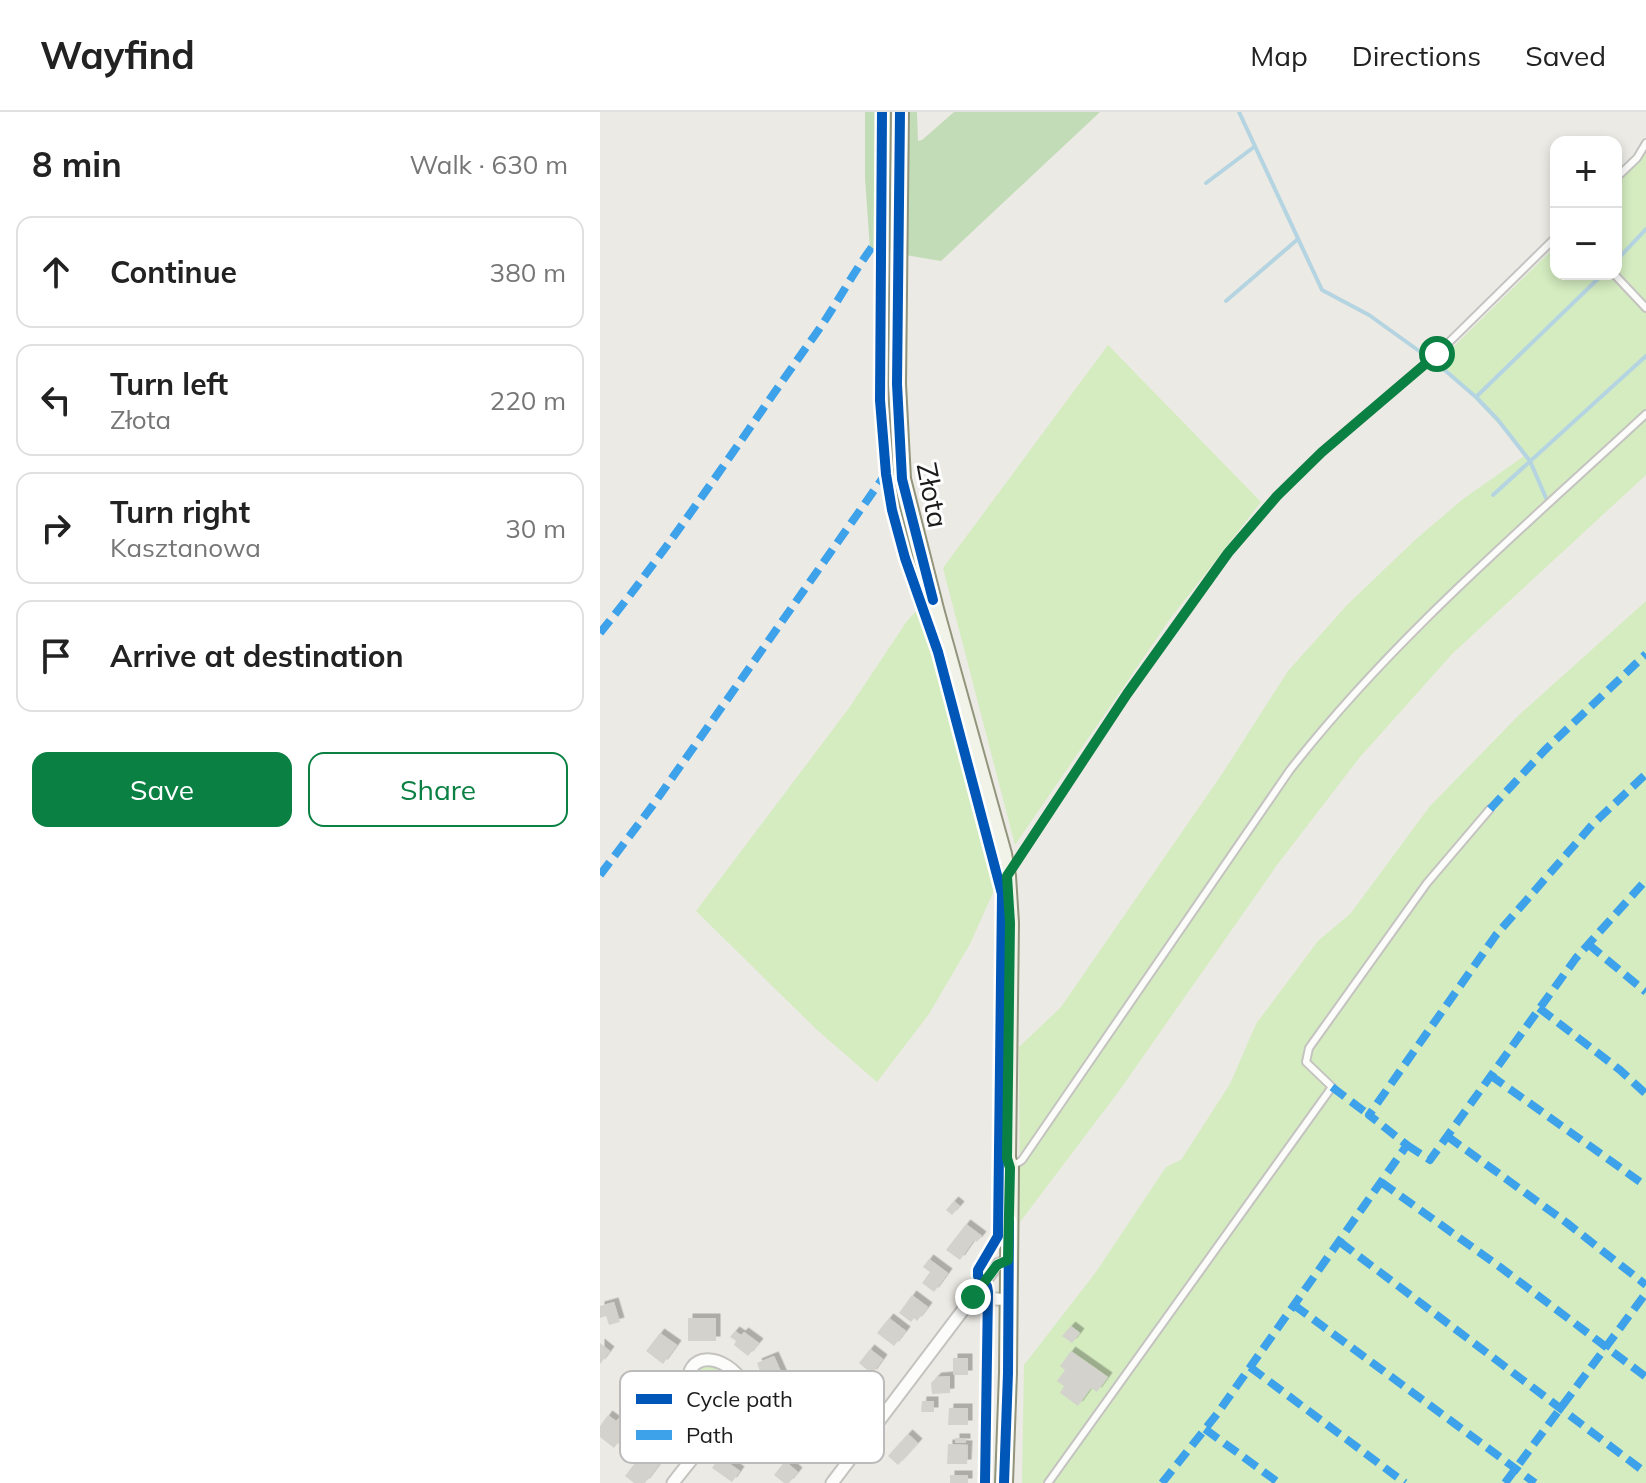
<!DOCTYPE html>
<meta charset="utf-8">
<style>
:root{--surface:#fff;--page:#f2f2f2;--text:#222;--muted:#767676;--line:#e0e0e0;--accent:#0b8043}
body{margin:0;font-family:Mulish,sans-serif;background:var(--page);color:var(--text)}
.controls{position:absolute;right:24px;top:24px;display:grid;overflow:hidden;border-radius:16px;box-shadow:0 4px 12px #0003}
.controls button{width:72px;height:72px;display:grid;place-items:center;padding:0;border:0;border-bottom:2px solid var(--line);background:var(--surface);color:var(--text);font:40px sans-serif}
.stop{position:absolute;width:24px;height:24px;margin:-18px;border:6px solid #0b8043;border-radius:50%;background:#fff}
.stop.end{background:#0b8043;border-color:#fff;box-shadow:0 2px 8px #0008}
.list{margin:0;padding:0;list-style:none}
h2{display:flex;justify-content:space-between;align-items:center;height:104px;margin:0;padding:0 32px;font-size:34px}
h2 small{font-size:26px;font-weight:400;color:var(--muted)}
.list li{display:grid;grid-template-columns:52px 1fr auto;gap:24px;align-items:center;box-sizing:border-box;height:112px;margin:0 16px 16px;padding:0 16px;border:2px solid var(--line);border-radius:16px}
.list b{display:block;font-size:30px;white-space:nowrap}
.list p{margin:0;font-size:26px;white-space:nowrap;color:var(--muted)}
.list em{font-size:26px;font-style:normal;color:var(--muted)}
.actions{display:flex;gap:16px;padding:24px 32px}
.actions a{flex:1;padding:18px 0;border:2px solid var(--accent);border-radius:16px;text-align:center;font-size:28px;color:var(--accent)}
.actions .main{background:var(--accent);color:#fff}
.icon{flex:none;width:44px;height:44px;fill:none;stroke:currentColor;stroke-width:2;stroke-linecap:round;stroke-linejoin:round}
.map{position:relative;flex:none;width:1046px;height:1371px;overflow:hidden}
header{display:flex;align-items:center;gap:48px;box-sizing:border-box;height:112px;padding:0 40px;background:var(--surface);border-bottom:2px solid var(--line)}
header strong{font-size:38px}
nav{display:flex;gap:44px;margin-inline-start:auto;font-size:28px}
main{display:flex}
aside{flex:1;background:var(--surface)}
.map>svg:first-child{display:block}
.grass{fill:#d4ecc0}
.forest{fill:#c2dcb7}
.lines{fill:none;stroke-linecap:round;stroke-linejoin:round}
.stream{stroke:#b5d4e1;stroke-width:4}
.building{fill:#d4d2cd;filter:url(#shadow)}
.lane-casing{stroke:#c4c3c0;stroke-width:10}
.street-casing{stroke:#c4c3c0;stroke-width:15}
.secondary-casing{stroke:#92957c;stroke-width:20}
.lane{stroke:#fcfcfb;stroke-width:6}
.street{stroke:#fcfcfb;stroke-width:11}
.secondary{stroke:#f2f3e8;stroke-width:16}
.quiet{stroke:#3da2ea;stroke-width:8;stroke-dasharray:16 8;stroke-linecap:butt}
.cycleway-casing{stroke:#fff;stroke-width:15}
.cycleway{stroke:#0057b8;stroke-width:10}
.route{stroke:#0b8043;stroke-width:10}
.labels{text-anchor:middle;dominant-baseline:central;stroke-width:6;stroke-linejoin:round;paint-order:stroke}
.street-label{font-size:28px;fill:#1c1c1c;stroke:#fff}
.key{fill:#fff;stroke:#bbb;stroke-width:2}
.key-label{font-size:22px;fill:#1c1c1c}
</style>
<header>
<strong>Wayfind</strong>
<nav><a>Map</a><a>Directions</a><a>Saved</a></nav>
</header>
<main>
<aside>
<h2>8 min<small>Walk · 630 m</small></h2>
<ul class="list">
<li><svg class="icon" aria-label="ahead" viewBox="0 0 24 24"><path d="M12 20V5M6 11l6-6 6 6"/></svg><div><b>Continue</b></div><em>380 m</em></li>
<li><svg class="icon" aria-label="left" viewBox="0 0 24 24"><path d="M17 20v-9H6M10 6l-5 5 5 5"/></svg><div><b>Turn left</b><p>Złota</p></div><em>220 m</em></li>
<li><svg class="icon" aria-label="right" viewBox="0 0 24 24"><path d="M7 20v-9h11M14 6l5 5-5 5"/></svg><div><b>Turn right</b><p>Kasztanowa</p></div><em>30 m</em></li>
<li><svg class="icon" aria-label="arrive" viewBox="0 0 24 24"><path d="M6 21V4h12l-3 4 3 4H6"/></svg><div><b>Arrive at destination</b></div></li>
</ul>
<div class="actions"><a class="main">Save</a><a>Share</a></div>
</aside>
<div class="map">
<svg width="1046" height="1371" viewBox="0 0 1046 1371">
<defs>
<filter id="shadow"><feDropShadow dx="4.5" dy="-4.5" stdDeviation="0" flood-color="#0004"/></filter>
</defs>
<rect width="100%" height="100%" fill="#eceae4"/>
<!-- grass -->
<g class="grass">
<path d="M1046 31V363L853 541 760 645 677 753 519 979 420 1110 419 935 461 895 622 662 688 559 747 493 815 428 863 387 927 342 839 249 956 134V162H1016V73C1029 61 1034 44 1046 31Z"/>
<path d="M508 233 661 390 570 507 415 733 343 456Z"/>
<path d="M1046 489V1371H422L424 1253 496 1160 566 1055 581 1048 630 972 656 912 718 829 751 801 830 694 920 602Z"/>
<path d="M320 495 338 553 396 774 370 832 329 902 277 970 216 917 96 799 249 596 307 509Z"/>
<path d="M104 1253C120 1253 136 1261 137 1279L127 1294 118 1296 93 1276 95 1264Z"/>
</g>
<!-- forest -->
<path class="forest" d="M265 0H317L318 29 322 28 354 0H500L341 149 270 137 265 66Z"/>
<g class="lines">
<!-- stream -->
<g class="stream">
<path d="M639 0 722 178 769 203 840 254 877 286 898 308 930 349 946 386"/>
<path d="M606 71 654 35"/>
<path d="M1016 149 1046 117"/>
<path d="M626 189 698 127"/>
<path d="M878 283 1003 162"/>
<path d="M893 383 1046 244"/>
</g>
</g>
<!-- building -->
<g class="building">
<path d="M354 1089 360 1094 352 1103 346 1098Z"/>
<path d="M366 1112 382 1124 377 1130 374 1128 360 1148 346 1138Z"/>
<path d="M329 1147 348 1161 334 1180 322 1171 330 1160 323 1155Z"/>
<path d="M312 1183 328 1195 317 1209 314 1206 311 1210 299 1201Z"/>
<path d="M14 1190 20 1210 9 1213 6 1204 0 1206V1194Z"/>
<rect x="88" y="1206" width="28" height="23"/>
<path d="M289 1206 306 1219 294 1234 277 1221Z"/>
<path d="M471 1214 480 1221 472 1231 462 1224Z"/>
<path d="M135 1219 141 1223 144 1220 159 1231 148 1244 134 1233 136 1229 130 1225Z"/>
<path d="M60 1221 77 1233 63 1252 46 1239Z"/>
<path d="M0 1231 10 1239 0 1252Z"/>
<path d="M270 1237 283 1247 272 1262 259 1251Z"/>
<path d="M471 1239 508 1265 497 1280 491 1276 478 1294 460 1281 464 1274 457 1269 465 1258 460 1254Z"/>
<path d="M174 1244 183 1264 165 1272 157 1251Z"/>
<rect x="353" y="1246" width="15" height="17"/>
<path d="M350 1264V1281L332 1282 331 1271 337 1265Z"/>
<path d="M322 1289H334V1300H321Z"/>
<path d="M349 1296H368V1313H348Z"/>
<path d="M8 1303 16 1309 21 1304 32 1313 14 1336 0 1325V1314Z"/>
<path d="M308 1322 318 1331 298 1353 288 1344Z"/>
<rect x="355" y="1326" width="11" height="5"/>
<path d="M348 1332 368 1333 367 1352H347Z"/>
<path d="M45 1338 61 1350 45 1371H34L25 1364Z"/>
<path d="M120 1345 140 1359 132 1370 112 1356Z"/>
<path d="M185 1349 198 1360 189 1371H184L174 1363Z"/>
<rect x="350" y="1363" width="18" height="8"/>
</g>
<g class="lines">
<!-- lane casing -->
<g class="lane-casing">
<g id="lane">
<path d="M1016 66 1037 46 1046 31"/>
<path d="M1014 162 1046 196"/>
<path d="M409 761 527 582 628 441 677 384 722 340 837 242 956 125"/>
<path d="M413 1054 422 1048 690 658C793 526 923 416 1046 302"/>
<path d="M448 1371 732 975 706 950 709 936 827 771 890 697"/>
</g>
</g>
<!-- street casing -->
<g class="street-casing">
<g id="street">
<path d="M373 1185 409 1188"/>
<path d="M73 1371C91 1346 136 1298 144 1272 126 1241 82 1236 89 1279L123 1306"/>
<path d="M232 1371 397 1153 408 1148"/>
</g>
</g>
<!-- secondary casing -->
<g class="secondary-casing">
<path id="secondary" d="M300 0 297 272 302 367 336 501 403 742 407 764 410 811 407 1046 410 1056 408 1261 404 1371"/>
</g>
<!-- lane -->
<use href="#lane" class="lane"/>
<!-- street -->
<use href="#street" class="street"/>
<!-- secondary -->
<use href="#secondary" class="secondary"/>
<!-- quiet -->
<g class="quiet">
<path d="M0 521C77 426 144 322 215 223 238 191 255 156 279 126"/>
<path d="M890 697 945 638 1046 542"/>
<path d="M0 763 53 693 287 360"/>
<path d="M988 832 1046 880"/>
<path d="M939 896 1020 958 1046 982"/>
<path d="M890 963 1046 1074"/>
<path d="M732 975 769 1003"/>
<path d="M847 1024 967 1111 1046 1173"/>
<path d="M807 1033 830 1048 976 846 1046 768"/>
<path d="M781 1070 900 1155 1046 1265"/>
<path d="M740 1130 1046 1361"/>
<path d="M694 1193 935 1371"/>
<path d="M650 1255 805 1371"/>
<path d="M605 1317 679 1371"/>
<path d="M562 1371 617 1302 807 1033 769 1003 896 823 992 713 1046 662"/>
<path d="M905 1371 1046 1181"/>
</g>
<!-- cycleway casing -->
<g class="cycleway-casing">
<g id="cycleway">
<path d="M282 0 280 288 286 362 292 398 305 446 338 540 402 782 398 1124 378 1158V1164L387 1174 388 1180 385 1371"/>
<path d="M300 0 297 272 302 367 333 488"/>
<path d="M404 1371 408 1261 409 1109"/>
</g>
</g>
<!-- cycleway -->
<use href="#cycleway" class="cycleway"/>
</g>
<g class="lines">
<!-- route -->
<path class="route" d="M373 1185 397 1153 408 1148 410 1056 407 1046 410 811 407 764 527 582 628 441 677 384 722 340 837 242"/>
</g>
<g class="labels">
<!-- street labels -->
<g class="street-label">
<text transform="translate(333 383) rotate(79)">Złota</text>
</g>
</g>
<!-- legend -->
<rect x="20" y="1259" width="264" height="92" rx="12" class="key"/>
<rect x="36" y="1282" width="36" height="10" fill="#0057b8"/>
<rect x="36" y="1318" width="36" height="10" fill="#3da2ea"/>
<g class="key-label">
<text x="86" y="1295">Cycle path</text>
<text x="86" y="1331">Path</text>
</g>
</svg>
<div class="controls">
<button>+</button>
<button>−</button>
</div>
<div class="stop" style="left:837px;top:242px"></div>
<div class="stop end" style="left:373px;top:1185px"></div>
</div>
</main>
